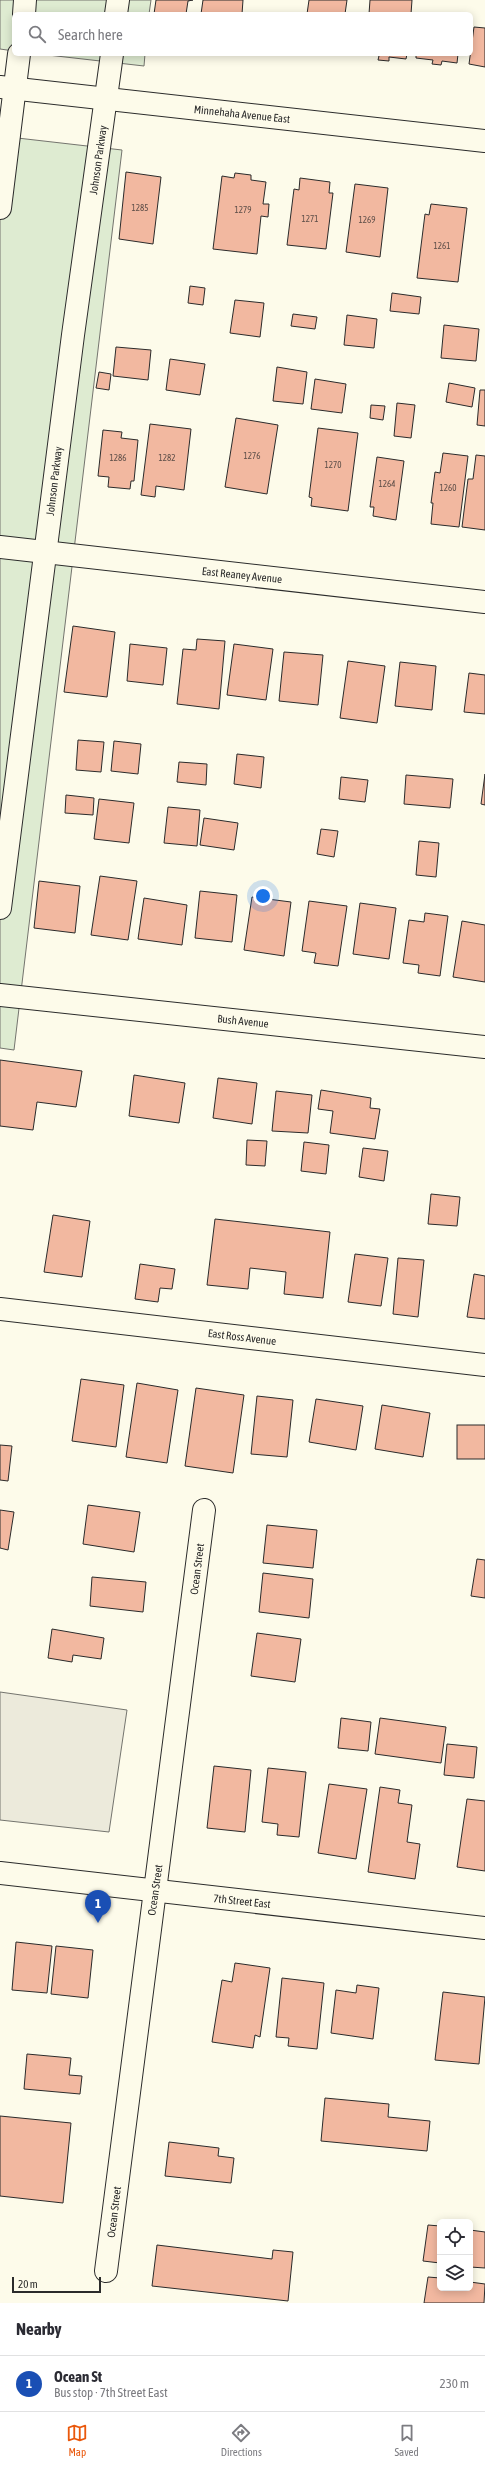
<!DOCTYPE html>
<meta charset="utf-8">
<style>
:root{--surface:#fff;--page:#f7f7f7;--text:#2b2b33;--muted:#7c7c81;--line:#e1e1e2;--accent:#ea580c}
body{margin:0;font-family:"Asap Condensed",sans-serif;background:var(--page);color:var(--text)}
.controls{position:absolute;right:12px;bottom:12px;display:grid;overflow:hidden;border-radius:6px;box-shadow:0 2px 10px #0003}
.controls button{width:36px;height:36px;display:grid;place-items:center;padding:0;border:0;border-bottom:1px solid var(--line);background:var(--surface);color:var(--text);font:20px sans-serif}
.scale{position:absolute;left:12px;bottom:10px;width:89px;box-sizing:border-box;padding-left:4px;border:2px solid #2b2b2b;border-top:0;font-size:11px;line-height:14px;white-space:nowrap;color:#2b2b2b;-webkit-text-stroke:3px #fdfbea;paint-order:stroke}
.you{position:absolute;left:263px;top:896px;width:14px;height:14px;margin:-10px;border:3px solid #fff;border-radius:50%;background:#1a73e8;box-shadow:0 0 0 6px #1a73e833}
.badge{display:grid;place-items:center;width:26px;height:26px;border-radius:50%;background:var(--accent);color:#fff;font-size:13px;font-weight:700}
.pin{position:absolute;translate:-50% -33px;filter:drop-shadow(0 1px 2px #0008)}
.pin::after{content:'';position:absolute;top:21px;width:14px;height:12px;background:inherit;clip-path:polygon(0 0,100% 0,50% 100%)}
.list{margin:0;padding:0;list-style:none}
h2{display:flex;justify-content:space-between;align-items:center;height:52px;margin:0;padding:0 16px;font-size:17px}
h2 small{font-size:13px;font-weight:400;color:var(--muted)}
.list li{display:grid;grid-template-columns:26px 1fr auto;gap:12px;align-items:center;box-sizing:border-box;height:56px;padding:0 16px;border-top:1px solid var(--line)}
.list b{display:block;font-size:15px;white-space:nowrap}
.list p{margin:0;font-size:13px;white-space:nowrap;color:var(--muted)}
.list em{font-size:13px;font-style:normal;color:var(--muted)}
.icon{flex:none;width:22px;height:22px;fill:none;stroke:currentColor;stroke-width:2;stroke-linecap:round;stroke-linejoin:round}
.map{position:relative;flex:none;width:485px;height:2303px;overflow:hidden}
.search{position:absolute;background:var(--surface);box-shadow:0 2px 10px #0003;left:12px;right:12px;top:12px;height:44px;display:flex;align-items:center;gap:10px;box-sizing:border-box;padding:0 14px;border-radius:6px;color:var(--muted);font-size:15px}
.sheet{height:108px;background:var(--surface)}
nav{display:flex;justify-content:space-around;align-items:center;box-sizing:border-box;height:56px;border-top:1px solid var(--line);background:var(--surface);font-size:11px;color:var(--muted)}
nav a{display:grid;justify-items:center;gap:2px}
nav .on{color:var(--accent)}
.map>svg:first-child{display:block}
.green{fill:#deebd1;stroke:#74746e}
.parking{fill:#eceadb;stroke:#74746e}
.building{fill:#f2b8a0;stroke:#2b2b2b}
.lines{fill:none;stroke-linecap:round;stroke-linejoin:round}
.minor-casing{stroke:#2b2b2b;stroke-width:24}
.major-casing{stroke:#2b2b2b;stroke-width:24}
.minor{stroke:#fdfbea;stroke-width:22}
.major{stroke:#fdfbea;stroke-width:22}
.labels{text-anchor:middle;dominant-baseline:central;stroke-width:3;stroke-linejoin:round;paint-order:stroke}
.number-label{font-size:9px;fill:#5d4e48}
.street-label{font-size:11px;fill:#2b2b2b;stroke:#fdfbea}
</style>
<div class="map">
<svg width="485" height="2303" viewBox="0 0 485 2303">
<rect width="100%" height="100%" fill="#fdfbea"/>
<!-- green -->
<g class="green">
<path d="M0 0H151L149 14H14V51L0 49Z"/>
<path d="M39 54H145L144 66Z"/>
<path d="M0 136 122 150 14 1050 0 1048Z"/>
</g>
<!-- parking -->
<path class="parking" d="M0 1692 127 1710 109 1832 0 1820Z"/>
<!-- building -->
<g class="building">
<path d="M156 0H193L188 1 186 14H154Z"/>
<path d="M203 0H243L242 14H201Z"/>
<path d="M309 0H347L345 14H307Z"/>
<path d="M370 0H412L411 14H369Z"/>
<path d="M474 27 485 28V67L469 64Z"/>
<path d="M375 54H407L406 59 389 57V61L378 60 379 56Z"/>
<path d="M416 54H458L457 63 442 61 441 65 432 64 433 60 416 58Z"/>
<path d="M126 172 161 177 153 244 119 239Z"/>
<path d="M235 173 251 175V180L266 182 263 204H269L268 217 261 216 257 254 213 249 222 176 234 178Z"/>
<path d="M300 178 330 182 329 193H333L326 249 287 245 294 189 299 190Z"/>
<path d="M355 184 388 188 380 257 346 252Z"/>
<path d="M431 204 467 208 458 282 417 278 425 214 429 215Z"/>
<path d="M190 286 205 288 203 305 188 303Z"/>
<path d="M392 293 421 297 419 314 390 311Z"/>
<path d="M235 300 264 303 260 337 230 333Z"/>
<path d="M293 314 317 317 315 329 291 326Z"/>
<path d="M347 315 377 319 374 348 344 345Z"/>
<path d="M444 325 479 329 476 361 441 358Z"/>
<path d="M116 347 151 350 148 380 113 376Z"/>
<path d="M170 359 205 364 200 395 166 390Z"/>
<path d="M277 367 307 372 303 404 273 401Z"/>
<path d="M99 372 111 374 109 390 96 388Z"/>
<path d="M315 379 346 384 342 413 311 409Z"/>
<path d="M449 383 475 388 472 407 446 402Z"/>
<path d="M480 390H485V426L477 425Z"/>
<path d="M397 403 415 405 411 438 394 436Z"/>
<path d="M371 405 385 406 383 420 370 418Z"/>
<path d="M236 418 278 425 267 494 225 487Z"/>
<path d="M150 424 191 429 184 490 156 486 155 497 141 495Z"/>
<path d="M318 428 358 433 348 511 311 506 312 498 309 497Z"/>
<path d="M103 430 122 432 121 438 138 440 134 481H131L130 489 108 487 109 477 98 476Z"/>
<path d="M443 453 468 456 459 527 431 524 433 503H431L435 472 440 473Z"/>
<path d="M476 455 485 456V530L462 527 468 479H473Z"/>
<path d="M377 457 404 461 396 520 373 516 374 507H370Z"/>
<path d="M73 626 115 632 107 697 64 692Z"/>
<path d="M197 639 225 641 219 709 177 704 183 649 196 650Z"/>
<path d="M130 644 167 648 163 685 127 681Z"/>
<path d="M234 644 273 649 266 700 227 695Z"/>
<path d="M284 652 323 655 318 705 279 701Z"/>
<path d="M348 661 385 666 377 723 340 718Z"/>
<path d="M400 662 436 666 432 710 395 706Z"/>
<path d="M469 673 485 675V714L464 712Z"/>
<path d="M78 740 104 742 101 772 76 770Z"/>
<path d="M114 741 141 744 138 774 111 771Z"/>
<path d="M237 754 264 757 261 788 234 784Z"/>
<path d="M179 762 207 764 206 785 177 782Z"/>
<path d="M485 774V805L481 804Z"/>
<path d="M406 775 453 779 450 808 404 804Z"/>
<path d="M341 777 368 780 365 802 339 799Z"/>
<path d="M66 795 94 798 93 815 65 813Z"/>
<path d="M99 799 134 803 129 843 94 839Z"/>
<path d="M168 807 200 810 197 846 164 843Z"/>
<path d="M204 818 238 823 234 850 200 845Z"/>
<path d="M321 829 338 831 334 857 317 854Z"/>
<path d="M419 841 439 843 436 877 416 875Z"/>
<path d="M100 876 137 881 128 940 91 935Z"/>
<path d="M39 881 80 886 75 933 34 928Z"/>
<path d="M200 891 237 895 232 942 195 938Z"/>
<path d="M252 897 291 902 284 956 244 950Z"/>
<path d="M144 898 187 905 182 945 138 939Z"/>
<path d="M309 901 347 906 338 966 314 963 316 953 302 951Z"/>
<path d="M360 903 396 908 389 959 353 954Z"/>
<path d="M425 913 448 916 440 976 418 973 419 965 403 963 409 920 424 922Z"/>
<path d="M462 921 485 925V982L453 977Z"/>
<path d="M0 1060 82 1071 76 1107 37 1102 33 1130 0 1126Z"/>
<path d="M134 1075 185 1083 179 1123 129 1116Z"/>
<path d="M218 1078 257 1083 252 1124 213 1118Z"/>
<path d="M321 1090 371 1098 370 1108 380 1109 375 1139 330 1133 333 1111 318 1109Z"/>
<path d="M276 1091 312 1095 308 1133 272 1131Z"/>
<path d="M247 1140 267 1141 265 1166 246 1165Z"/>
<path d="M304 1142 329 1145 326 1174 301 1171Z"/>
<path d="M363 1148 388 1151 384 1181 359 1177Z"/>
<path d="M431 1194 460 1197 457 1226 428 1224Z"/>
<path d="M53 1215 90 1221 82 1277 44 1272Z"/>
<path d="M215 1219 330 1232 323 1298 284 1294 286 1272 250 1268 248 1289 207 1285Z"/>
<path d="M355 1254 388 1258 381 1306 348 1302Z"/>
<path d="M398 1258 424 1260 418 1317 393 1314Z"/>
<path d="M140 1264 175 1269 172 1289 160 1288 158 1302 135 1299Z"/>
<path d="M474 1274 485 1276V1319L467 1317Z"/>
<path d="M81 1379 124 1385 116 1447 72 1441Z"/>
<path d="M137 1383 178 1390 167 1463 126 1457Z"/>
<path d="M196 1388 244 1395 233 1473 185 1466Z"/>
<path d="M257 1396 293 1400 287 1457 251 1454Z"/>
<path d="M316 1399 363 1406 356 1450 309 1442Z"/>
<path d="M382 1405 430 1413 423 1457 375 1449Z"/>
<rect x="457" y="1425" width="28" height="34"/>
<path d="M0 1445 12 1446 8 1481 0 1480Z"/>
<path d="M88 1505 140 1512 134 1552 83 1544Z"/>
<path d="M0 1510 14 1512 8 1550 0 1548Z"/>
<path d="M267 1525 317 1530 313 1568 263 1563Z"/>
<path d="M477 1559 485 1560V1598L471 1596Z"/>
<path d="M263 1573 313 1579 309 1618 259 1612Z"/>
<path d="M92 1577 146 1582 143 1612 90 1606Z"/>
<path d="M52 1629 104 1638 101 1659 73 1655 72 1662 48 1658Z"/>
<path d="M257 1633 301 1639 295 1682 251 1676Z"/>
<path d="M341 1718 371 1722 368 1751 338 1748Z"/>
<path d="M380 1718 446 1727 441 1763 375 1754Z"/>
<path d="M447 1744 477 1747 474 1778 444 1775Z"/>
<path d="M214 1766 251 1770 245 1832 207 1828Z"/>
<path d="M268 1768 306 1772 299 1837 277 1835 278 1824 262 1822Z"/>
<path d="M329 1784 367 1789 356 1859 318 1853Z"/>
<path d="M380 1787 400 1790 398 1803 412 1805 407 1842 420 1844 415 1879 368 1872Z"/>
<path d="M467 1799 485 1801V1871L457 1867Z"/>
<path d="M16 1942 52 1946 47 1993 12 1990Z"/>
<path d="M56 1946 93 1950 88 1998 51 1994Z"/>
<path d="M235 1963 270 1968 260 2037 255 2035 253 2048 212 2042 222 1980 232 1982Z"/>
<path d="M282 1978 324 1983 317 2049 288 2046 289 2038 276 2037Z"/>
<path d="M357 1985 379 1988 373 2039 331 2033 336 1990 356 1993Z"/>
<path d="M443 1992 485 1997 479 2064 435 2060Z"/>
<path d="M27 2054 71 2058 69 2075 82 2076 80 2094 24 2089Z"/>
<path d="M325 2098 389 2104 388 2117 430 2121 427 2151 321 2141Z"/>
<path d="M0 2116 71 2123 63 2203 0 2196Z"/>
<path d="M169 2142 219 2148 218 2156 234 2158 231 2183 165 2176Z"/>
<path d="M428 2225 440 2226V2263L423 2261Z"/>
<path d="M470 2230 485 2232V2268L470 2267Z"/>
<path d="M157 2245 272 2259 273 2250 293 2252 288 2301 152 2286Z"/>
<path d="M428 2277 440 2278V2288H470V2282L485 2284 484 2303H424Z"/>
</g>
<g class="lines">
<!-- minor casing -->
<g class="minor-casing">
<g id="minor">
<path d="M24 14 25 0"/>
<path d="M116 14 118 0"/>
<path d="M0 208 19 54"/>
<path d="M0 547 485 602"/>
<path d="M0 908 73 335 112 54"/>
<path d="M0 995 485 1047"/>
<path d="M0 1309 485 1365"/>
<path d="M0 1873 485 1928"/>
<path d="M106 2271 204 1510"/>
</g>
</g>
<!-- major casing -->
<g class="major-casing">
<path id="major" d="M0 87 485 141"/>
</g>
<!-- minor -->
<use href="#minor" class="minor"/>
<!-- major -->
<use href="#major" class="major"/>
</g>
<g class="labels">
<!-- number labels -->
<g class="number-label">
<text x="140" y="208">1285</text>
<text x="243" y="210">1279</text>
<text x="310" y="219">1271</text>
<text x="367" y="220">1269</text>
<text x="442" y="246">1261</text>
<text x="252" y="456">1276</text>
<text x="118" y="458">1286</text>
<text x="167" y="458">1282</text>
<text x="333" y="465">1270</text>
<text x="387" y="484">1264</text>
<text x="448" y="488">1260</text>
</g>
<!-- street labels -->
<g class="street-label">
<text transform="translate(242 114) rotate(6)">Minnehaha Avenue East</text>
<text transform="translate(98 160) rotate(-82)">Johnson Parkway</text>
<text transform="translate(54 481) rotate(-83)">Johnson Parkway</text>
<text transform="translate(242 575) rotate(6)">East Reaney Avenue</text>
<text transform="translate(243 1021) rotate(6)">Bush Avenue</text>
<text transform="translate(242 1337) rotate(7)">East Ross Avenue</text>
<text transform="translate(197 1569) rotate(-83)">Ocean Street</text>
<text transform="translate(155 1890) rotate(-82)">Ocean Street</text>
<text transform="translate(242 1901) rotate(6)">7th Street East</text>
<text transform="translate(114 2212) rotate(-83)">Ocean Street</text>
</g>
</g>
</svg>
<div class="controls">
<button><svg class="icon" aria-label="locate" viewBox="0 0 24 24"><circle cx="12" cy="12" r="6"/><path d="M12 2v4M12 18v4M2 12h4M18 12h4"/></svg></button>
<button><svg class="icon" aria-label="layers" viewBox="0 0 24 24"><path d="M12 4l9 5-9 5-9-5zM3 14l9 5 9-5"/></svg></button>
</div>
<div class="scale">20 m</div>
<div class="you"></div>
<div class="pin badge" style="left:98px;top:1923px;background:#1a4fb4">1</div>
<div class="search"><svg class="icon" aria-label="search" viewBox="0 0 24 24"><circle cx="10" cy="10" r="6"/><path d="M15 15l6 6"/></svg>Search here</div>
</div>
<section class="sheet">
<h2>Nearby<small></small></h2>
<ul class="list">
<li><span class="badge" style="background:#1a4fb4">1</span><div><b>Ocean St</b><p>Bus stop · 7th Street East</p></div><em>230 m</em></li>
</ul>
</section>
<nav>
<a class="on"><svg class="icon" aria-label="map" viewBox="0 0 24 24"><path d="M3 6l6-2 6 2 6-2v14l-6 2-6-2-6 2zM9 4v14M15 6v14"/></svg>Map</a>
<a><svg class="icon" aria-label="directions" viewBox="0 0 24 24"><path d="M12 3l9 9-9 9-9-9zM9 14v-3h6M13 9l2 2-2 2"/></svg>Directions</a>
<a><svg class="icon" aria-label="saved" viewBox="0 0 24 24"><path d="M7 4h10v16l-5-4-5 4z"/></svg>Saved</a>
</nav>
